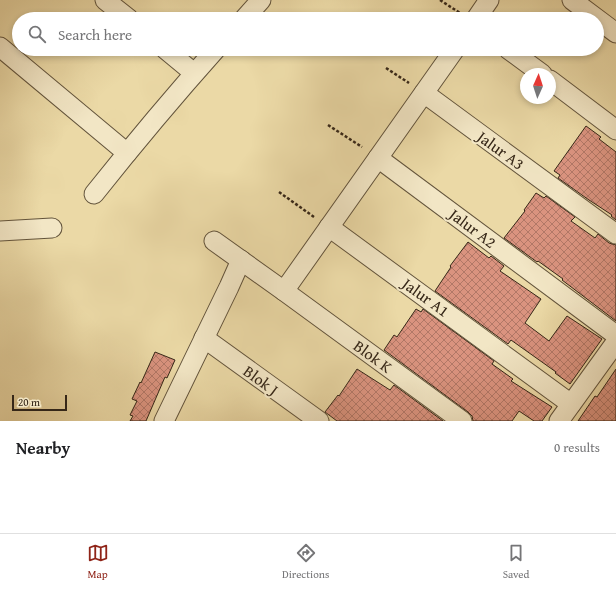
<!DOCTYPE html>
<style>
:root{--surface:#fff;--page:#f6f6f6;--text:#202124;--muted:#757577;--line:#e0e0e0;--accent:#8f2418}
body{margin:0;font-family:"Gentium Book Plus",serif;background:var(--page);color:var(--text)}
.compass{position:absolute;left:520px;top:68px;width:36px;height:36px;border-radius:50%;background:var(--surface);box-shadow:0 2px 6px #0003;rotate:3deg}
.scale{position:absolute;left:12px;bottom:10px;width:55px;box-sizing:border-box;padding-left:4px;border:2px solid #362718;border-top:0;font-size:11px;line-height:14px;white-space:nowrap;color:#362718;-webkit-text-stroke:3px #f2e6c5;paint-order:stroke}
.list{margin:0;padding:0;list-style:none}
h2{display:flex;justify-content:space-between;align-items:center;height:52px;margin:0;padding:0 16px;font-size:17px}
h2 small{font-size:13px;font-weight:400;color:var(--muted)}
.icon{flex:none;width:22px;height:22px;fill:none;stroke:currentColor;stroke-width:2;stroke-linecap:round;stroke-linejoin:round}
.map{position:relative;flex:none;width:616px;height:421px;overflow:hidden}
.search{position:absolute;background:var(--surface);box-shadow:0 2px 6px #0003;left:12px;right:12px;top:12px;height:44px;display:flex;align-items:center;gap:10px;box-sizing:border-box;padding:0 14px;border-radius:22px;color:var(--muted);font-size:15px}
.sheet{height:112px;background:var(--surface)}
nav{display:flex;justify-content:space-around;align-items:center;box-sizing:border-box;height:56px;border-top:1px solid var(--line);background:var(--surface);font-size:11px;color:var(--muted)}
nav a{display:grid;justify-items:center;gap:2px}
nav .on{color:var(--accent)}
.map>svg:first-child{display:block}
.building{fill:url(#building-cross-hatch);stroke:#362718}
.lines{fill:none;stroke-linecap:round;stroke-linejoin:round}
.minor-casing{stroke:#63543c;stroke-width:21}
.path{stroke:#362718;stroke-width:2.5;stroke-dasharray:3 2;stroke-linecap:butt}
.minor{stroke:#f2e6c5;stroke-width:19}
.labels{text-anchor:middle;dominant-baseline:central;stroke-width:4;stroke-linejoin:round;paint-order:stroke}
.street-label{font-size:16px;fill:#362718;stroke:#f2e6c5}
</style>
<div class="map">
<svg width="616" height="421" viewBox="0 0 616 421">
<defs>
<pattern id="building-cross-hatch" width="8" height="8" patternUnits="userSpaceOnUse"><rect width="8" height="8" fill="#da937f"/><path d="M0 0l8 8M0 8l8-8" fill="none" stroke="#b27867"/></pattern>
</defs>
<rect width="100%" height="100%" fill="#ebd9a6"/>
<filter id="stains"><feTurbulence type="fractalNoise" baseFrequency=".005" numOctaves="4"/><feColorMatrix values="0 0 0 0 .2 0 0 0 0 .09 0 0 0 0 .02 0 0 0 .5 -.17"/></filter>
<radialGradient id="worn" r=".72"><stop offset=".6" stop-color="#630" stop-opacity="0"/><stop offset="1" stop-color="#630" stop-opacity=".3"/></radialGradient>
<!-- building -->
<g class="building">
<path d="M586 126 601 137 599 139 616 152V220L611 216 612 215 589 200 558 178 560 175 554 171Z"/>
<path d="M536 193 544 198 546 196 575 217 571 221 595 238 598 234 609 243 616 245V321L562 280 563 279 538 261 537 262 504 238 525 211 524 210Z"/>
<path d="M468 242 489 258 491 256 504 266 500 271 541 299 525 323 549 341 567 316 602 339 570 384 555 373 556 372 511 340 508 344 435 291 451 267 450 266Z"/>
<path d="M416 309 421 312 423 309 494 361 492 364 513 379 511 381 552 407 542 421H534L519 411 512 421H473L472 416 468 412 384 350 394 335 397 337Z"/>
<path d="M155 352 175 360 167 378 165 377 146 421H130L133 416 130 415 137 401 132 399 140 382 141 383Z"/>
<path d="M357 369 390 390 394 385 443 421H337L325 412 338 395 339 396Z"/>
<path d="M616 369V421H578L595 396 597 397Z"/>
</g>
<g class="lines">
<!-- minor casing -->
<g class="minor-casing">
<g id="minor">
<path d="M105 0 129 19"/>
<path d="M572 0 616 33"/>
<path d="M244 19 261 0"/>
<path d="M476 19 489 0"/>
<path d="M0 47 127 153"/>
<path d="M165 49 194 73"/>
<path d="M508 49 542 74"/>
<path d="M550 80 616 130"/>
<path d="M424 93 616 234"/>
<path d="M378 158 616 335"/>
<path d="M94 194C133 145 174 96 216 49"/>
<path d="M329 227 571 404"/>
<path d="M0 231 52 228"/>
<path d="M214 241 284 291 462 421"/>
<path d="M284 291 455 49"/>
<path d="M204 338 319 421"/>
<path d="M164 421 229 287 241 260"/>
<path d="M559 421 616 342"/>
</g>
</g>
<!-- path -->
<g class="path">
<path d="M440 0 460 13"/>
<path d="M386 68 409 83"/>
<path d="M328 125 362 147"/>
<path d="M279 192 314 217"/>
</g>
<!-- minor -->
<use href="#minor" class="minor"/>
</g>
<g class="labels">
<!-- street labels -->
<g class="street-label">
<text transform="translate(501 150) rotate(36)">Jalur A3</text>
<text transform="translate(473 228) rotate(37)">Jalur A2</text>
<text transform="translate(426 297) rotate(36)">Jalur A1</text>
<text transform="translate(373 356) rotate(36)">Blok K</text>
<text transform="translate(261 380) rotate(36)">Blok J</text>
</g>
</g>
<rect width="100%" height="100%" filter="url(#stains)"/>
<rect width="100%" height="100%" fill="url(#worn)"/>
</svg>
<svg class="compass" viewBox="-18 -18 36 36"><path d="M0-13l5 13h-10z" fill="#e53935"/><path d="M0 13l5-13h-10z" fill="#757577"/></svg>
<div class="scale">20 m</div>
<div class="search"><svg class="icon" aria-label="search" viewBox="0 0 24 24"><circle cx="10" cy="10" r="6"/><path d="M15 15l6 6"/></svg>Search here</div>
</div>
<section class="sheet">
<h2>Nearby<small>0 results</small></h2>
<ul class="list">
</ul>
</section>
<nav>
<a class="on"><svg class="icon" aria-label="map" viewBox="0 0 24 24"><path d="M3 6l6-2 6 2 6-2v14l-6 2-6-2-6 2zM9 4v14M15 6v14"/></svg>Map</a>
<a><svg class="icon" aria-label="directions" viewBox="0 0 24 24"><path d="M12 3l9 9-9 9-9-9zM9 14v-3h6M13 9l2 2-2 2"/></svg>Directions</a>
<a><svg class="icon" aria-label="saved" viewBox="0 0 24 24"><path d="M7 4h10v16l-5-4-5 4z"/></svg>Saved</a>
</nav>
